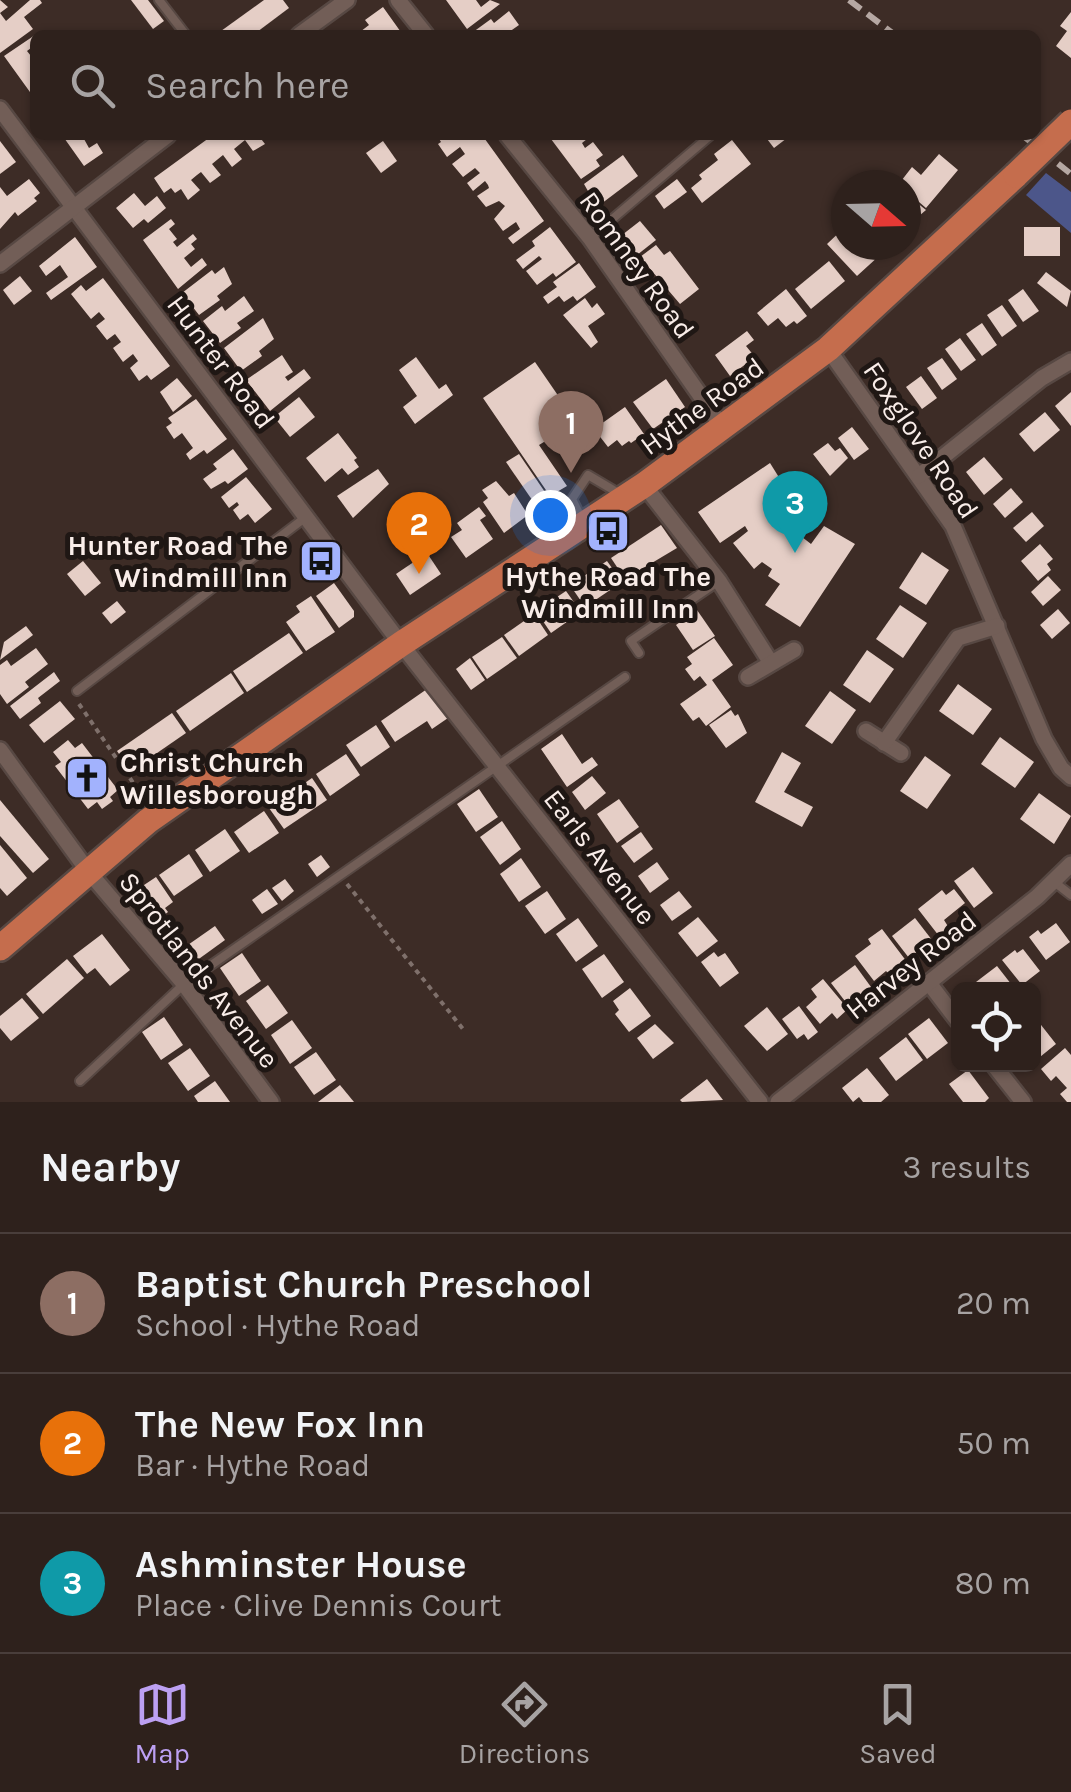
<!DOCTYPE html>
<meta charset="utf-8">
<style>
:root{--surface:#2e211c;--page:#362925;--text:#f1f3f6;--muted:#a7a3a3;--line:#493e3b;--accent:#bca0f2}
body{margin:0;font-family:Karla,sans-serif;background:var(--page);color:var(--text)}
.controls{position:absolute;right:30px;bottom:30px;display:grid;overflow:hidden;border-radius:15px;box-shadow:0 2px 8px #0004}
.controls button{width:90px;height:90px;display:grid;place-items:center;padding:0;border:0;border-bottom:2px solid var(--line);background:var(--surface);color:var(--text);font:50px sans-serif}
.compass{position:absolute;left:831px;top:170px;width:90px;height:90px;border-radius:50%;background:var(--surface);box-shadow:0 2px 8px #0004;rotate:110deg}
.you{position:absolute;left:550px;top:515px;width:35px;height:35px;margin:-25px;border:8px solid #fff;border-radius:50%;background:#1a73e8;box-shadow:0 0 0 15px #1a73e833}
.badge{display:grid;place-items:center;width:65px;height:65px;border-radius:50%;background:var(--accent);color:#fff;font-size:32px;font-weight:700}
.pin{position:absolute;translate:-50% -82px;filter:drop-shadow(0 2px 5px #0008)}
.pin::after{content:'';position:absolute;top:52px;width:35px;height:30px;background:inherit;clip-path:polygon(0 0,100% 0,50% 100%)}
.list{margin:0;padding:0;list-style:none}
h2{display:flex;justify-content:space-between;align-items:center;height:130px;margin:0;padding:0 40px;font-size:42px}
h2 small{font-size:32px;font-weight:400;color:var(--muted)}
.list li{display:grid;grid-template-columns:65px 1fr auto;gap:30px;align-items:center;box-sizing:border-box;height:140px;padding:0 40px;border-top:2px solid var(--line)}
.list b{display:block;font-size:38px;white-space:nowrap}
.list p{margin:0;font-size:32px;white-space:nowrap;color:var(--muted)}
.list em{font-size:32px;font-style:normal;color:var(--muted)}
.icon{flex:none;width:55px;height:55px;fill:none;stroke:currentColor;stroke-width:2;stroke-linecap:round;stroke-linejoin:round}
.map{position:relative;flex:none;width:1071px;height:1102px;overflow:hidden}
.search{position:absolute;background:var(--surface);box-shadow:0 2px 8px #0004;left:30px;right:30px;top:30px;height:110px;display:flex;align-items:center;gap:25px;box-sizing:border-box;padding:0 35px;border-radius:15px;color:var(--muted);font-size:38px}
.sheet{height:550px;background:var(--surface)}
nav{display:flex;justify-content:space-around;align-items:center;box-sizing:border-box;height:140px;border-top:2px solid var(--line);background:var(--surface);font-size:28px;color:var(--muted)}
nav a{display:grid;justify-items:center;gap:5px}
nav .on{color:var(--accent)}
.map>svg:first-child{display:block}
.forest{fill:#4c568a}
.building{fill:#e5cec6}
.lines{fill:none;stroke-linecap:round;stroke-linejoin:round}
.lane-casing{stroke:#574843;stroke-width:12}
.street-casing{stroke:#574843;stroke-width:20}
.primary-casing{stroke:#574843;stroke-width:30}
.path{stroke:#7f706b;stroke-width:4;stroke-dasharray:5 5;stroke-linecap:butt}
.lane{stroke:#725e57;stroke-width:8}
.street{stroke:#725e57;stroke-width:15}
.primary{stroke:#c56d4d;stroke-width:25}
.rail{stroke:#b6a8a3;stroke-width:6;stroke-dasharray:15 8;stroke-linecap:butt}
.primary-bridge-casing{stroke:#574843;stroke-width:30;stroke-linecap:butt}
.primary-bridge{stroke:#c56d4d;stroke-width:25}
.labels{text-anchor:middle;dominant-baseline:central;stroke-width:10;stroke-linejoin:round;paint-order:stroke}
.street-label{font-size:28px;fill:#f9ede9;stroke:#1f1714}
.poi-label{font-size:28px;font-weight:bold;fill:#f9ede9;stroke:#1f1714;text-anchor:end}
</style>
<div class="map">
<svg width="1071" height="1102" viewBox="0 0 1071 1102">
<rect width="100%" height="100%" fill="#3d2c26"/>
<!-- forest -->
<path class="forest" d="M1046 173 1071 192V233L1026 195Z"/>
<!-- building -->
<g class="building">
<path d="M0 0 8 7 0 13 6 21 30 0H40L42 3 24 17 33 29 0 53Z"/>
<path d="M131 0H148L164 21 153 29Z"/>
<path d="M264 0H283L289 8 253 35H224L221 31Z"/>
<path d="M446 0H476L481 7 490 0 500 4 467 29Z"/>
<path d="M383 7 403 35H356L369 25 365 20Z"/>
<path d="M509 11 519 25 505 35H469L491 19 494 23Z"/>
<path d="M1071 12V58L1056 46 1067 31 1060 26Z"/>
<path d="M35 35V45L27 51 31 56 35 53V99L4 56Z"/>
<path d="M62 135H90L84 139 89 148 97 143 103 153 84 166Z"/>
<path d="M213 135H258L265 144 253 151 245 140 234 149 242 159 232 167 223 155 212 164 221 175 210 183 201 172 197 175 191 180 200 190 188 200 181 189 175 193 171 188 164 193 154 178Z"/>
<path d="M440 135H482L544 221 513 244 508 238 520 229 516 222 503 231 494 219 505 206 499 201 486 207 477 196 489 188 488 185 485 181 473 191 467 183 480 173 475 168 463 177 452 164 465 154 460 147 447 157 438 144 441 142 438 137Z"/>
<path d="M548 135H592L582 143 585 148 593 142 603 155 596 160 600 166 581 179Z"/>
<path d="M764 135H791L774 148Z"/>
<path d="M732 140 751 164 702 203 691 188 702 179 699 175 718 160 714 154Z"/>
<path d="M0 141 16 162 0 174Z"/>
<path d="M383 141 397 161 381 173 366 153Z"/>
<path d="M939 154 958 170 926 208 906 191V185H898L912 167 921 175Z"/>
<path d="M623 155 638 176 597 207 584 184Z"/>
<path d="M29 179 40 193 34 198 37 201 18 216 15 212 0 229V187L7 196Z"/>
<path d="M677 179 687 192 664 209 655 196Z"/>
<path d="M134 193 145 206 157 196 166 208 148 223 144 219 133 228 116 208Z"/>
<path d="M906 194 926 210 906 227Z"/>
<path d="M171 219 175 224 169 229 177 239 173 242 177 247 193 234 197 239 191 244 195 249 184 258 191 267 202 258 207 265 178 289 143 240Z"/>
<path d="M640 221 656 240 637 255 622 235Z"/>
<path d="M846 226V245H891L857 276 827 244Z"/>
<path d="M550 227 576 262 556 277 553 273 537 285 526 271 542 259 539 256 523 269 516 260 535 246 532 241Z"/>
<rect x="1024" y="227" width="36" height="29"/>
<path d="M75 237 97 267 51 300 46 293 68 277 60 265 46 276 39 266Z"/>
<path d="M656 245 664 255 670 251 699 289 680 304 640 257Z"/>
<path d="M829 261 845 281 811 309 795 289Z"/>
<path d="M579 263 596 287 577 301 573 296 564 302 559 296 548 304 543 297 557 287 553 282Z"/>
<path d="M224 267 232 284 217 296 220 300 199 315 182 293 212 270 215 274Z"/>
<path d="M1046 272 1071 291 1067 307 1037 283Z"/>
<path d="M20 276 32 291 14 305 3 290Z"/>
<path d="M103 278 170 366 151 380 147 375 139 381 130 368 138 361 133 354 123 362 113 348 121 342 115 334 107 340 96 326 105 319 99 312 91 319 71 294 81 285 86 291Z"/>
<path d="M786 289 807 316 797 324 794 321 786 327 778 318 768 326 757 313Z"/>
<path d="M1023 289 1039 311 1023 322 1008 300Z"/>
<path d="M244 296 254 311 237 323 241 328 220 343 203 321 222 306 225 311Z"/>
<path d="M585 298 592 308 597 303 605 314 588 326 598 342 591 348 563 315Z"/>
<path d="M1002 305 1017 326 1002 337 987 315Z"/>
<path d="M263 318 274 339 259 351 262 356 241 371 224 348Z"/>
<path d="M982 323 997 345 982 356 966 334Z"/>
<path d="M747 331 754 340 746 346 755 357 730 376 715 355Z"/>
<path d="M960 338 976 360 961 371 945 349Z"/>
<path d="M282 355 293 372 285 377 288 381 304 369 311 378 270 411 246 380Z"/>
<path d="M416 357 439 389 446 384 453 395 415 424 403 407 417 396 399 370Z"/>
<path d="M942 358 957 379 942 390 927 368Z"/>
<path d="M535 362 568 410 545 427 552 437 539 445 567 486 550 496 483 398Z"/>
<path d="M921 376 937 398 922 409 906 387Z"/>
<path d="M177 378 192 396 173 412 160 392Z"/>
<path d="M666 379 685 407 653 429 633 402Z"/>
<path d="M1071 392V426L1055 406Z"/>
<path d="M299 397 315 417 290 437 274 417Z"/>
<path d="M196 399 227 439 207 454 204 450 190 460 186 454 193 448 182 433 174 439 166 427 172 423 168 418Z"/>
<path d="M625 407 644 434 631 443 629 441 622 446 617 440 608 447 594 429Z"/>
<path d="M1045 412 1060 430 1034 452 1019 434Z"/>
<path d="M852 427 869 449 854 460 838 438Z"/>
<path d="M338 433 357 458 354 460 359 467 348 475 342 468 325 482 306 458Z"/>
<path d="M828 443 835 451 840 448 848 458 830 476 813 454Z"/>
<path d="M233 449 248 469 228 484 225 481 211 489 203 479 217 469 213 464Z"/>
<path d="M519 454 549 498 537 507 506 462Z"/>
<path d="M984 457 1003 479 984 495 966 472Z"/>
<path d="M770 463 790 495 774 507 777 511 787 504 796 519 788 526 811 544 824 526 855 544 800 627 765 605 780 584 768 576 772 569 762 562 754 569 733 543 748 531 745 526 720 543 698 512Z"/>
<path d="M378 469 389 484 353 518 337 496Z"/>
<path d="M246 477 272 509 255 523 248 514 240 520 233 510 239 505 237 502 229 508 221 497Z"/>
<path d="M496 481 509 496 514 493 528 515 504 533 483 502 488 498 482 490Z"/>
<path d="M1011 488 1023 502 1005 518 993 504Z"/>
<path d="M479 507 486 516 480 520 493 539 466 558 451 537 462 530 457 523Z"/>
<path d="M1032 512 1044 526 1026 542 1013 528Z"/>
<path d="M661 525 677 548 625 579 611 558Z"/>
<path d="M1040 544 1053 559 1047 564 1051 570 1038 581 1021 561Z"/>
<path d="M922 552 949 570 926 605 899 588Z"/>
<path d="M427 553 441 574 410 595 396 574Z"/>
<path d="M83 561 101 583 85 596 67 574Z"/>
<path d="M607 561 622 582 585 607 570 585Z"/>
<path d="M1048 576 1061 590 1043 606 1031 592Z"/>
<path d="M334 583 354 611V617L339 628 316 596Z"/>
<path d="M566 591 581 612 551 633 536 611Z"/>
<path d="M311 596 335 632 306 651 286 622 300 612 296 606Z"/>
<path d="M117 601 126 612 111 624 102 613Z"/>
<path d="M900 605 927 623 903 658 876 639Z"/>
<path d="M1058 609 1070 623 1052 639 1040 625Z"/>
<path d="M697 610 715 636 693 650 676 625Z"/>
<path d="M534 614 548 635 519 656 504 635Z"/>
<path d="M26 626 33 635 0 660 4 642Z"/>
<path d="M289 633 303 653 247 692 233 671Z"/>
<path d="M502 637 517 658 487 679 472 657Z"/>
<path d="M714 638 733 665 712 680 731 707 706 726 699 717 693 721 680 704 707 685 700 676 694 681 685 669 692 664 687 657Z"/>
<path d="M36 648 48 664 25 682 29 687 7 704 0 694V665L7 660 11 666Z"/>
<path d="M867 650 894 669 870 703 843 685Z"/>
<path d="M470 658 485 680 471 690 456 669Z"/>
<path d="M54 672 60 681 38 698 41 703 20 719 10 706Z"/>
<path d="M231 673 244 693 190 731 176 711Z"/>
<path d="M958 684 992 709 973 735 939 711Z"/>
<path d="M427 689 448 718 432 729 427 721 395 742 381 721Z"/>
<path d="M830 691 856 710 832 744 805 726Z"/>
<path d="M60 701 75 719 44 743 29 725Z"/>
<path d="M731 710 735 716 738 714 747 733 726 748 709 725Z"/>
<path d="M172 713 186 733 131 771 117 751Z"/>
<path d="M376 725 390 747 361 767 346 745Z"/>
<path d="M562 734 582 764 592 757 598 765 567 787 541 749Z"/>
<path d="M1000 737 1034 762 1015 788 981 764Z"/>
<path d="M68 740 75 748 82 743 118 790 110 797 113 801 102 809 97 802 88 809 55 766 61 762 53 752Z"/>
<path d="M782 752 801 763 784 792 813 807 802 827 755 802Z"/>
<path d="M346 754 360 775 330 796 316 774Z"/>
<path d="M925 756 951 775 927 809 900 791Z"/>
<path d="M592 776 606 793 585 810 572 792Z"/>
<path d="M312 778 327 800 284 829 269 808Z"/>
<path d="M479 789 498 817 476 832 457 804Z"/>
<path d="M1039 793 1071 816 1054 844 1020 819Z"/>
<path d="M619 799 639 827 617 843 597 814Z"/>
<path d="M0 800 49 859 33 873 0 836Z"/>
<path d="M264 811 279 833 249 853 234 832Z"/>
<path d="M502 821 521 849 500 865 480 837Z"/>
<path d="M225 829 240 851 210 872 195 850Z"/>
<path d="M641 832 653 849 634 863 621 846Z"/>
<path d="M0 845 27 878 7 896 0 888Z"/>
<path d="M189 854 203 876 174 896 159 875Z"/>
<path d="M321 855 330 867 317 877 308 864Z"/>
<path d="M521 858 541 887 519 902 500 874Z"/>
<path d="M657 862 669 879 650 893 638 876Z"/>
<path d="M973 867 993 893 974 908 954 881Z"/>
<path d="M156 877 173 902 165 908 168 912 159 919 138 889Z"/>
<path d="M285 879 294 891 282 901 272 888Z"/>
<path d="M267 889 278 904 262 914 252 900Z"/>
<path d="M954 889 965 903 944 920 949 928 939 936 918 909 942 890 946 895Z"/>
<path d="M547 891 566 919 545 934 525 906Z"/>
<path d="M679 891 692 907 672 921 660 905Z"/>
<path d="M698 917 718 941 697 957 678 933Z"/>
<path d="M578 918 598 946 576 962 556 934Z"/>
<path d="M915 918 932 940 909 958 892 936Z"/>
<path d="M1056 923 1070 942 1046 960 1029 937 1038 930 1041 934Z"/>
<path d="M215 926 225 940 196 961 185 947Z"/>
<path d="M882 929 907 962 890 975 886 971 874 981 855 956 871 944 868 939Z"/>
<path d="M102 934 130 970 110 986 95 968 87 974 73 956Z"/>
<path d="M1023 949 1040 971 1022 985 1002 960 1015 950 1017 953Z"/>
<path d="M714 952 718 957 725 953 739 973 720 987 701 962Z"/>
<path d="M242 953 261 981 239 996 220 968Z"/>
<path d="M604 954 624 982 602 998 582 969Z"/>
<path d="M67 959 84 978 43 1014 26 994Z"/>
<path d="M855 965 871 987 848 1005 831 983Z"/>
<path d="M997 966 1015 989H983L976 982Z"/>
<path d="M823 979 848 1009 837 1019 832 1013 820 1024 806 1007 817 997 811 989Z"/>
<path d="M268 985 288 1013 266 1029 246 1001Z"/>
<path d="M630 988 651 1016 629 1032 615 1014 619 1010 613 1001Z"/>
<path d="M22 998 39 1018 11 1041 0 1028V1016Z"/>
<path d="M799 1006 818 1032 808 1040 804 1034 797 1039 782 1019Z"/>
<path d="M767 1007 788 1034 767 1051 744 1026Z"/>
<path d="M1034 1016 1056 1044 1035 1061 1034 1059Z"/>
<path d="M164 1017 183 1045 161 1060 142 1032Z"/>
<path d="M929 1018 948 1043 927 1059 908 1034Z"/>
<path d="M292 1020 312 1048 290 1064 271 1035Z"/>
<path d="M655 1024 674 1043 653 1059 637 1038Z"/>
<path d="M906 1037 923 1060 896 1081 879 1058Z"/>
<path d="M190 1048 210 1076 188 1091 168 1063Z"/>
<path d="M1065 1048 1071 1055V1102H1067L1060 1094 1067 1088 1056 1076 1051 1081 1041 1069Z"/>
<path d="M316 1052 336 1080 314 1095 294 1067Z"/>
<path d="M867 1068 889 1095 881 1102H863L859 1097 853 1102 842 1088Z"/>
<path d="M968 1070 989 1098 985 1102H963L949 1084Z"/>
<path d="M707 1079 723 1100 682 1102 680 1100Z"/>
<path d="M215 1081 230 1102H198L194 1096Z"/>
<path d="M340 1085 354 1102H318Z"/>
</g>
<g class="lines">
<!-- lane casing -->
<g class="lane-casing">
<g id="lane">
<path d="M159 0 186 35"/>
<path d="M590 238 711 135"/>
<path d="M583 521 572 499 588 475 620 494"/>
<path d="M639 653 631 641 719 581"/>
<path d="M77 691 306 517"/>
<path d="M1053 881 1071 895"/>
<path d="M80 1081 184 984 625 677"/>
</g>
</g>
<!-- street casing -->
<g class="street-casing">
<g id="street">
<path d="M398 0 426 35"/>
<path d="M299 35 347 0"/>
<path d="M0 109 401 644 760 1102"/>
<path d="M507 135 590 238 723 428"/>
<path d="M0 264 168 135"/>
<path d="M828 349 953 526 1044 739 1061 768 1071 777"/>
<path d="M919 476 1042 378 1071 361"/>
<path d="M644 485 719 581 771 663"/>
<path d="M748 677 794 650"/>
<path d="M866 731 901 753"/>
<path d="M884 743 958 638 997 626"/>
<path d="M0 750 88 871 184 984 271 1102"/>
<path d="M929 983 958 1021"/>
<path d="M993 1064 1023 1102"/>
<path d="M778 1102 1037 897 1071 864"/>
</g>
</g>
<!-- primary casing -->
<g class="primary-casing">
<path id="primary" d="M0 948 148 821 401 644 644 485 828 349 1016 175"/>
</g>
<!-- path -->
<g class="path">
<path d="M79 704 145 800"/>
<path d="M347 884 463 1029"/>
</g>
<!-- lane -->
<use href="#lane" class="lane"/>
<!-- street -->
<use href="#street" class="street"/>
<!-- primary -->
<use href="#primary" class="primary"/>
<!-- rail -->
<g class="rail">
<path d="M849 0 895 35"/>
<path d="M1022 135 1071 174"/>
</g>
<!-- primary-bridge casing -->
<g class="primary-bridge-casing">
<path id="primary-bridge" d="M1016 175 1071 122"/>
</g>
<!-- primary-bridge -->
<use href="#primary-bridge" class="primary-bridge"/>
</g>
<!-- icons -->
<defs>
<g id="bus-square" transform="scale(2.25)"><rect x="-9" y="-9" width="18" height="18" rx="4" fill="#a2b2fd" stroke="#1f1714"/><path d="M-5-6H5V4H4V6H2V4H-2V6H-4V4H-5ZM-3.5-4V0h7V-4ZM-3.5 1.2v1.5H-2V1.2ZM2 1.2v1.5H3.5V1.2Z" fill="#111"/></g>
<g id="church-square" transform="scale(2.25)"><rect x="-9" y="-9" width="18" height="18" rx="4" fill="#a2b2fd" stroke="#1f1714"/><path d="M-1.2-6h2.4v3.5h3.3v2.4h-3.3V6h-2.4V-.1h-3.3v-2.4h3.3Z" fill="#111"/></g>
</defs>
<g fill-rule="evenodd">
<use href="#bus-square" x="608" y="531"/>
<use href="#bus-square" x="321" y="561"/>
<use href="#church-square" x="87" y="778"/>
</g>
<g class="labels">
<!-- street labels -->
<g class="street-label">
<text transform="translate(637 265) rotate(54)">Romney Road</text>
<text transform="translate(221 362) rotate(53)">Hunter Road</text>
<text transform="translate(702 406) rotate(-36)">Hythe Road</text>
<text transform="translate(921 440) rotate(56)">Foxglove Road</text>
<text transform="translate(600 857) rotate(52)">Earls Avenue</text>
<text transform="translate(911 965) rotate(-38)">Harvey Road</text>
<text transform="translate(199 970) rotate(52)">Sprotlands Avenue</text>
</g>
<!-- poi labels -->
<g class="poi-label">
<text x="288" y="545">Hunter Road The<tspan x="288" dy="32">Windmill Inn</tspan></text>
<text x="608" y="576" text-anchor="middle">Hythe Road The<tspan x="608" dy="32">Windmill Inn</tspan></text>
<text x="120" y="762" text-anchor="start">Christ Church<tspan x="120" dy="32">Willesborough</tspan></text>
</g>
</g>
</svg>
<div class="controls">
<button><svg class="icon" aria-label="locate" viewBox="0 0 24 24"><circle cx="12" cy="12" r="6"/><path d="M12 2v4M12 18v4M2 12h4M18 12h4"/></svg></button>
</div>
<svg class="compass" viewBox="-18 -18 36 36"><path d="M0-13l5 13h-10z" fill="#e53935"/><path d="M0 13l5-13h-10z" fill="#a7a3a3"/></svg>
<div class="you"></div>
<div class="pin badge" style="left:571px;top:473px;background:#8d6e63">1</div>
<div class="pin badge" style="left:419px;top:574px;background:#e8710a">2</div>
<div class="pin badge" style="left:795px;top:553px;background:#0f9aa8">3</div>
<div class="search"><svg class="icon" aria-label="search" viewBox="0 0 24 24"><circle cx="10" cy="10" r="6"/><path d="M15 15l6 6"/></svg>Search here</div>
</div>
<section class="sheet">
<h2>Nearby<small>3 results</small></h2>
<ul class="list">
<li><span class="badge" style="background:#8d6e63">1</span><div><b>Baptist Church Preschool</b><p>School · Hythe Road</p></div><em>20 m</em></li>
<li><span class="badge" style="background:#e8710a">2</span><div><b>The New Fox Inn</b><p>Bar · Hythe Road</p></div><em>50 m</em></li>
<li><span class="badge" style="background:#0f9aa8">3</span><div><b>Ashminster House</b><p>Place · Clive Dennis Court</p></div><em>80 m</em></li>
</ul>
</section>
<nav>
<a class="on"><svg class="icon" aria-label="map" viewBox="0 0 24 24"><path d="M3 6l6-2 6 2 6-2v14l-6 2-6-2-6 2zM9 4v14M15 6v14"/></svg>Map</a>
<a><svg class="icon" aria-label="directions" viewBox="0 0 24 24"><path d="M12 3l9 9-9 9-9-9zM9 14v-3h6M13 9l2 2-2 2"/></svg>Directions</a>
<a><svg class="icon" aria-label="saved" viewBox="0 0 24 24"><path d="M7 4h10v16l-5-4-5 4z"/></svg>Saved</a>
</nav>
